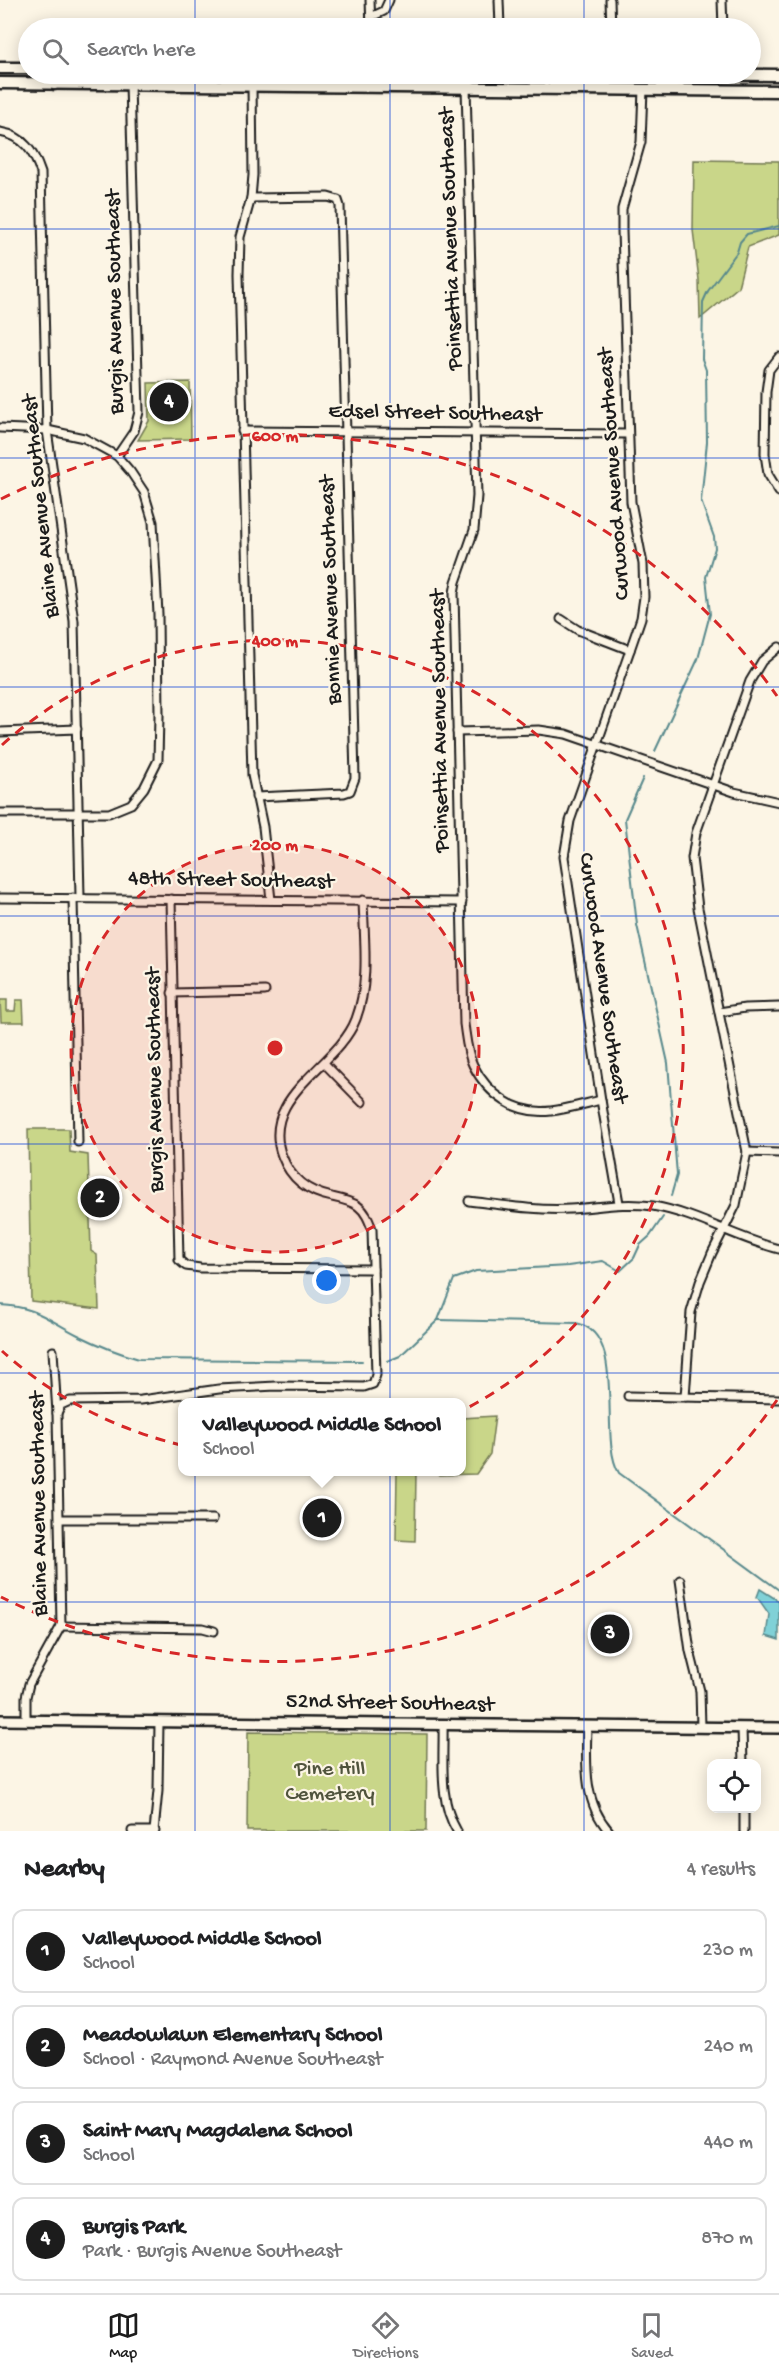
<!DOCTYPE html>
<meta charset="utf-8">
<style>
:root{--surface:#fff;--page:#f6f6f6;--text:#202124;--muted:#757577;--line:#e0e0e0;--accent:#1c1c1c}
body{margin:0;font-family:"Gochi Hand",sans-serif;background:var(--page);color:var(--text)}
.controls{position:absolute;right:18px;bottom:18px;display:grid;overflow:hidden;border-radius:12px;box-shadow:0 3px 15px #0003}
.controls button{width:54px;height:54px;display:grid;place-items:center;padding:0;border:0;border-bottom:2px solid var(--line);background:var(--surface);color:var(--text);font:30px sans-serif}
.you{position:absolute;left:327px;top:1281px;width:21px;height:21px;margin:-15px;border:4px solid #fff;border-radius:50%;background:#1a73e8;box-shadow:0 0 0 9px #1a73e833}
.badge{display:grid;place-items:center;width:39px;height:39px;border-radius:50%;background:var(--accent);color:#fff;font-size:20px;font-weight:700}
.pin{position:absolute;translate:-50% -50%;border:3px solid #fff;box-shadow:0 2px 6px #0006}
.popup{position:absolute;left:178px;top:1398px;width:288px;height:78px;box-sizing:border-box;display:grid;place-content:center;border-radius:12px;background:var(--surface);filter:drop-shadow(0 2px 4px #0005);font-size:20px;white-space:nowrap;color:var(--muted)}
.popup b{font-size:22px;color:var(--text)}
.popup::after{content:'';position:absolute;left:50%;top:100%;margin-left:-12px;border:12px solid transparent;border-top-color:var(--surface)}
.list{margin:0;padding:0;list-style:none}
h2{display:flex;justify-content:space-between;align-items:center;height:78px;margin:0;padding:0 24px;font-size:26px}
h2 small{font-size:20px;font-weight:400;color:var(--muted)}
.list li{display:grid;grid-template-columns:39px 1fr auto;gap:18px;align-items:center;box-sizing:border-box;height:84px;margin:0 12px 12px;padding:0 12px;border:2px solid var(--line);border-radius:12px}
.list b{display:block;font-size:22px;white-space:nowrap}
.list p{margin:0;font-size:20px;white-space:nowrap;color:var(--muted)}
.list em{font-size:20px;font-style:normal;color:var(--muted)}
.icon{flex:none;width:33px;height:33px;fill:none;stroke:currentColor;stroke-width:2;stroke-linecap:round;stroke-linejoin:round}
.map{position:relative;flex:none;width:779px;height:1831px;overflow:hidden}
.search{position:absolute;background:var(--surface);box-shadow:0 3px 15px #0003;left:18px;right:18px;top:18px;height:66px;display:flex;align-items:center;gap:15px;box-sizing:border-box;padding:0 21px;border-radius:33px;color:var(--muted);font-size:22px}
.sheet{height:462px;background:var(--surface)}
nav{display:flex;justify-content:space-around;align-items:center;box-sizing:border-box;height:84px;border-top:2px solid var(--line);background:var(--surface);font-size:16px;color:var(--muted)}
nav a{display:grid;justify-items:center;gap:3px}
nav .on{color:var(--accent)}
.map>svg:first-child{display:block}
.green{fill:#c9d689;stroke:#727952;stroke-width:1.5}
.water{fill:#80d1d7;stroke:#58898c;stroke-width:1.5}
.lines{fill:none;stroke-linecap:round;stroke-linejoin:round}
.stream{stroke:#58898c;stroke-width:2}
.minor-casing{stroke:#1c1c1c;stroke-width:11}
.secondary-casing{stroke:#1c1c1c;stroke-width:14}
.primary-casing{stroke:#1c1c1c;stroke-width:15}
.minor{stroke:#fcf5e5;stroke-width:7}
.secondary{stroke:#fcf5e5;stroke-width:9}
.primary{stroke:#fcf5e5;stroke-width:10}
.grid{fill:none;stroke:#1d4ed8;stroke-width:1.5;stroke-opacity:0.55}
.ring{fill:none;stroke:#d62828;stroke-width:3;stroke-dasharray:10 8}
.labels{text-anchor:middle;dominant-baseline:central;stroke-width:4.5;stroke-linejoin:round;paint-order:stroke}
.street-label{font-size:22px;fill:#1c1c1c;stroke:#fcf5e5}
.park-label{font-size:22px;fill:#50543d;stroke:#fcf5e5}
.centre{fill:#d62828;stroke:#fcf5e5;stroke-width:3}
.ring-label{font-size:18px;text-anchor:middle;font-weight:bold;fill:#d62828;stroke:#fcf5e5;stroke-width:4.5;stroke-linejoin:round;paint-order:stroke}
</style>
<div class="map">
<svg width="779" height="1831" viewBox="0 0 779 1831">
<rect width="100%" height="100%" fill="#fcf5e5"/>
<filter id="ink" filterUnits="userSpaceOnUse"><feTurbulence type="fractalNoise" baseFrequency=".0167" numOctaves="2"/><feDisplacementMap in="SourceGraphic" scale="12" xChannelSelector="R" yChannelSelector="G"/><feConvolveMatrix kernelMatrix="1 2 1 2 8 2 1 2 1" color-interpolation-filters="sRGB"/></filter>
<g filter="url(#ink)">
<!-- green -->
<g class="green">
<path d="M694 160 779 161V235L748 247 738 287 700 319 699 280 693 230Z"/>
<path d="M190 382 191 439 138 440 149 421 148 383Z"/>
<path d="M0 1000H7V1011H15L16 1000H23L24 1022H1Z"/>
<path d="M28 1129H69L70 1152 88 1155 91 1251 97 1255 99 1309 31 1301Z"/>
<path d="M495 1416 490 1454 476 1474 439 1475V1472H461L462 1418Z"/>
<path d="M397 1472H416L415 1541 396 1540Z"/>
<path d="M248 1732 427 1734 426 1831H247Z"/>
</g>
<!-- water -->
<path class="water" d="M760 1589 779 1601V1640L766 1636 769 1614 757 1597Z"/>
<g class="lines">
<!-- stream -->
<g class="stream">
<path d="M655 751 698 659 710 614 706 577 715 548 714 537 701 501 707 442 706 370 702 359 703 302 708 291 737 252 740 242 747 234 779 226"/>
<path d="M643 778 625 819 637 925 668 1063 677 1175 671 1196"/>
<path d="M0 1305C38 1307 46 1319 78 1335 98 1345 118 1353 139 1359L362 1361"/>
<path d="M438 1320 576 1323C629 1333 597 1438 619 1473L779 1590"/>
<path d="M388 1361 400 1356 438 1320 454 1279 476 1271 568 1266 603 1261 620 1271 634 1258 640 1245 650 1236 663 1217"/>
</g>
<!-- minor casing -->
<g class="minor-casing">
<g id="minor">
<path d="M370 0 371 28"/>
<path d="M499 0 500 28"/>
<path d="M610 0 611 28"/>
<path d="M722 0 723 28"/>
<path d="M371 17 384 11 389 0"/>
<path d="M371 74V86"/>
<path d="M252 85 253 175 251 198 240 237 239 274 252 775 263 827 271 900"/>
<path d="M466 87 477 496 474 530 456 582 454 593 464 1024C466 1037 467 1053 473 1065 488 1095 516 1115 551 1111 567 1109 584 1104 601 1100"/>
<path d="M0 132C24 136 34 152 41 173L47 430 74 621 80 897"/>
<path d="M251 198 328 197 338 200 340 206 355 778 350 791 344 793 256 797"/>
<path d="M779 357 769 370 766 392 765 454 768 474 779 492"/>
<path d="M0 428 47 430 84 438 117 456 130 471 144 492 153 522 158 614 159 716 158 760 144 788 131 804 109 813H0"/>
<path d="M242 431 628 434"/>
<path d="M117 456 134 431 139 412 130 84"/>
<path d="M561 619 578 630 630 650"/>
<path d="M0 732 77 729"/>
<path d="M457 732 539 730 566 734 734 792 779 802"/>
<path d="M0 898 462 902"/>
<path d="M73 898 78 1142"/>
<path d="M171 899 179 1260 186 1266 200 1268 373 1269"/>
<path d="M172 993 265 991"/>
<path d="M719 1012 745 1008 779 1007"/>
<path d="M324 1063 362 1102"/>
<path d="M747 1152 779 1153"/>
<path d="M469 1201C502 1205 537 1211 570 1209 600 1207 623 1202 653 1206 698 1214 735 1238 779 1249"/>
<path d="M619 1203 601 1100 564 857 570 821 630 650 641 618 644 597 643 564 631 502 622 231V209L641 142 643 89"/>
<path d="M628 1396 779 1399"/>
<path d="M685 1397 691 1312 700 1282 712 1253 736 1205 747 1152 698 908 692 858 696 833 750 681 762 661 779 647"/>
<path d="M57 1413 61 1405 70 1401 141 1400 219 1389 276 1386 364 1387 373 1384 376 1375 372 1229C369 1221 366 1212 358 1206 351 1201 341 1199 332 1197 308 1192 291 1180 282 1156 259 1095 338 1067 356 1019 370 982 364 939 363 900"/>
<path d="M60 1519H213"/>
<path d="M680 1580 690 1651 700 1691 701 1727"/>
<path d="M61 1626 203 1628 214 1631"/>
<path d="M26 1720V1697L29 1684 61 1626 57 1413 53 1351"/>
<path d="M443 1724C444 1759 438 1800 457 1831"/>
<path d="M587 1726C586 1763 583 1802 609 1831"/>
<path d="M742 1728 743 1764"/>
<path d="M744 1808V1831"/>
<path d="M132 1831H155"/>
<path d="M154 1831 158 1791 159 1722"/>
</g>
</g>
<!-- secondary casing -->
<g class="secondary-casing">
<path id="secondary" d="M0 1720 779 1728"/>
</g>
<!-- primary casing -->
<g class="primary-casing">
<g id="primary">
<path d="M0 68H28"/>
<path d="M647 74 779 75"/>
<path d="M0 83 779 91"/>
<path d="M54 84 69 74"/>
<path d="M466 87 469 79 482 74"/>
<path d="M597 87 608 81 612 74"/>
</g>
</g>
<!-- minor -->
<use href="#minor" class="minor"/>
<!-- secondary -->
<use href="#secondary" class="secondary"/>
<!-- primary -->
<use href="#primary" class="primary"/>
</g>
</g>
<!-- grid -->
<path class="grid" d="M195 0V28M390 0V28M584 0V28M195 74V1831M390 74V1831M584 74V1831M0 229H779M0 458H779M0 687H779M0 916H779M0 1144H779M0 1373H779M0 1602H779"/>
<!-- distance rings -->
<circle cx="275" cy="1048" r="204" fill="#d62828" fill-opacity=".12"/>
<g class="ring">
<circle cx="275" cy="1048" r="204"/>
<path d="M2 745A408 408 0 1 1 2 1351"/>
<path d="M777 1400A613 613 0 0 1 1 1597M1 499A613 613 0 0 1 777 696"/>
</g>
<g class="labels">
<!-- street labels -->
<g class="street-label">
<text transform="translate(452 239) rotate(-92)">Poinsettia Avenue Southeast</text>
<text transform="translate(116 302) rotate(-91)">Burgis Avenue Southeast</text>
<text transform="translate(435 414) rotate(1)">Edsel Street Southeast</text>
<text transform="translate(615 474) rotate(-94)">Curwood Avenue Southeast</text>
<text transform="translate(42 506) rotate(-96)">Blaine Avenue Southeast</text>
<text transform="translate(332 590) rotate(-92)">Bonnie Avenue Southeast</text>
<text transform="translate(441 721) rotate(-91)">Poinsettia Avenue Southeast</text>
<text transform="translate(231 881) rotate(1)">48th Street Southeast</text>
<text transform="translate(602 978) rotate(82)">Curwood Avenue Southeast</text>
<text transform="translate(156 1080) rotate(-91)">Burgis Avenue Southeast</text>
<text transform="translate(40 1504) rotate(-91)">Blaine Avenue Southeast</text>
<text transform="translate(390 1704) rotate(1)">52nd Street Southeast</text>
</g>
<!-- park labels -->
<g class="park-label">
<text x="330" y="1770">Pine Hill<tspan x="330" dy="25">Cemetery</tspan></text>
</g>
</g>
<circle cx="275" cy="1048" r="9" class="centre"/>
<g class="ring-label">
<text x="275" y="441">600 m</text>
<text x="275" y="646">400 m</text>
<text x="275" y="850">200 m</text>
</g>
</svg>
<div class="controls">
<button><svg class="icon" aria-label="locate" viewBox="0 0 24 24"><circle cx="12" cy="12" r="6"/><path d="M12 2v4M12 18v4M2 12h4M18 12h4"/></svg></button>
</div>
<div class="you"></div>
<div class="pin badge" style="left:322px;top:1518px">1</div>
<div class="popup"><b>Valleywood Middle School</b>School</div>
<div class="pin badge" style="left:100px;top:1198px">2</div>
<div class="pin badge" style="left:610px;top:1634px">3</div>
<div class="pin badge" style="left:169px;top:402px">4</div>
<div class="search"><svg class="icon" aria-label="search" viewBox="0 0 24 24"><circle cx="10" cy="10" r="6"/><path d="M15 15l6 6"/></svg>Search here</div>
</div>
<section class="sheet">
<h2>Nearby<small>4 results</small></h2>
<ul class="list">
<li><span class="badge">1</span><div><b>Valleywood Middle School</b><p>School</p></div><em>230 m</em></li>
<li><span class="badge">2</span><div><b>Meadowlawn Elementary School</b><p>School · Raymond Avenue Southeast</p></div><em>240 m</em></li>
<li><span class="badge">3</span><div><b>Saint Mary Magdalena School</b><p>School</p></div><em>440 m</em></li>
<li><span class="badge">4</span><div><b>Burgis Park</b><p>Park · Burgis Avenue Southeast</p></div><em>870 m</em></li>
</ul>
</section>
<nav>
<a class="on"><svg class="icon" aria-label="map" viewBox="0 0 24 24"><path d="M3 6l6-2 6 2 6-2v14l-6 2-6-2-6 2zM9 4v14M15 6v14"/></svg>Map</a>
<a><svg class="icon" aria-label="directions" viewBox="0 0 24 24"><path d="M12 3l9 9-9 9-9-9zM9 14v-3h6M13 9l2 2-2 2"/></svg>Directions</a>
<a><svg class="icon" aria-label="saved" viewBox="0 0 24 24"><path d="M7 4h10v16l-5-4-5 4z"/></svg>Saved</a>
</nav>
